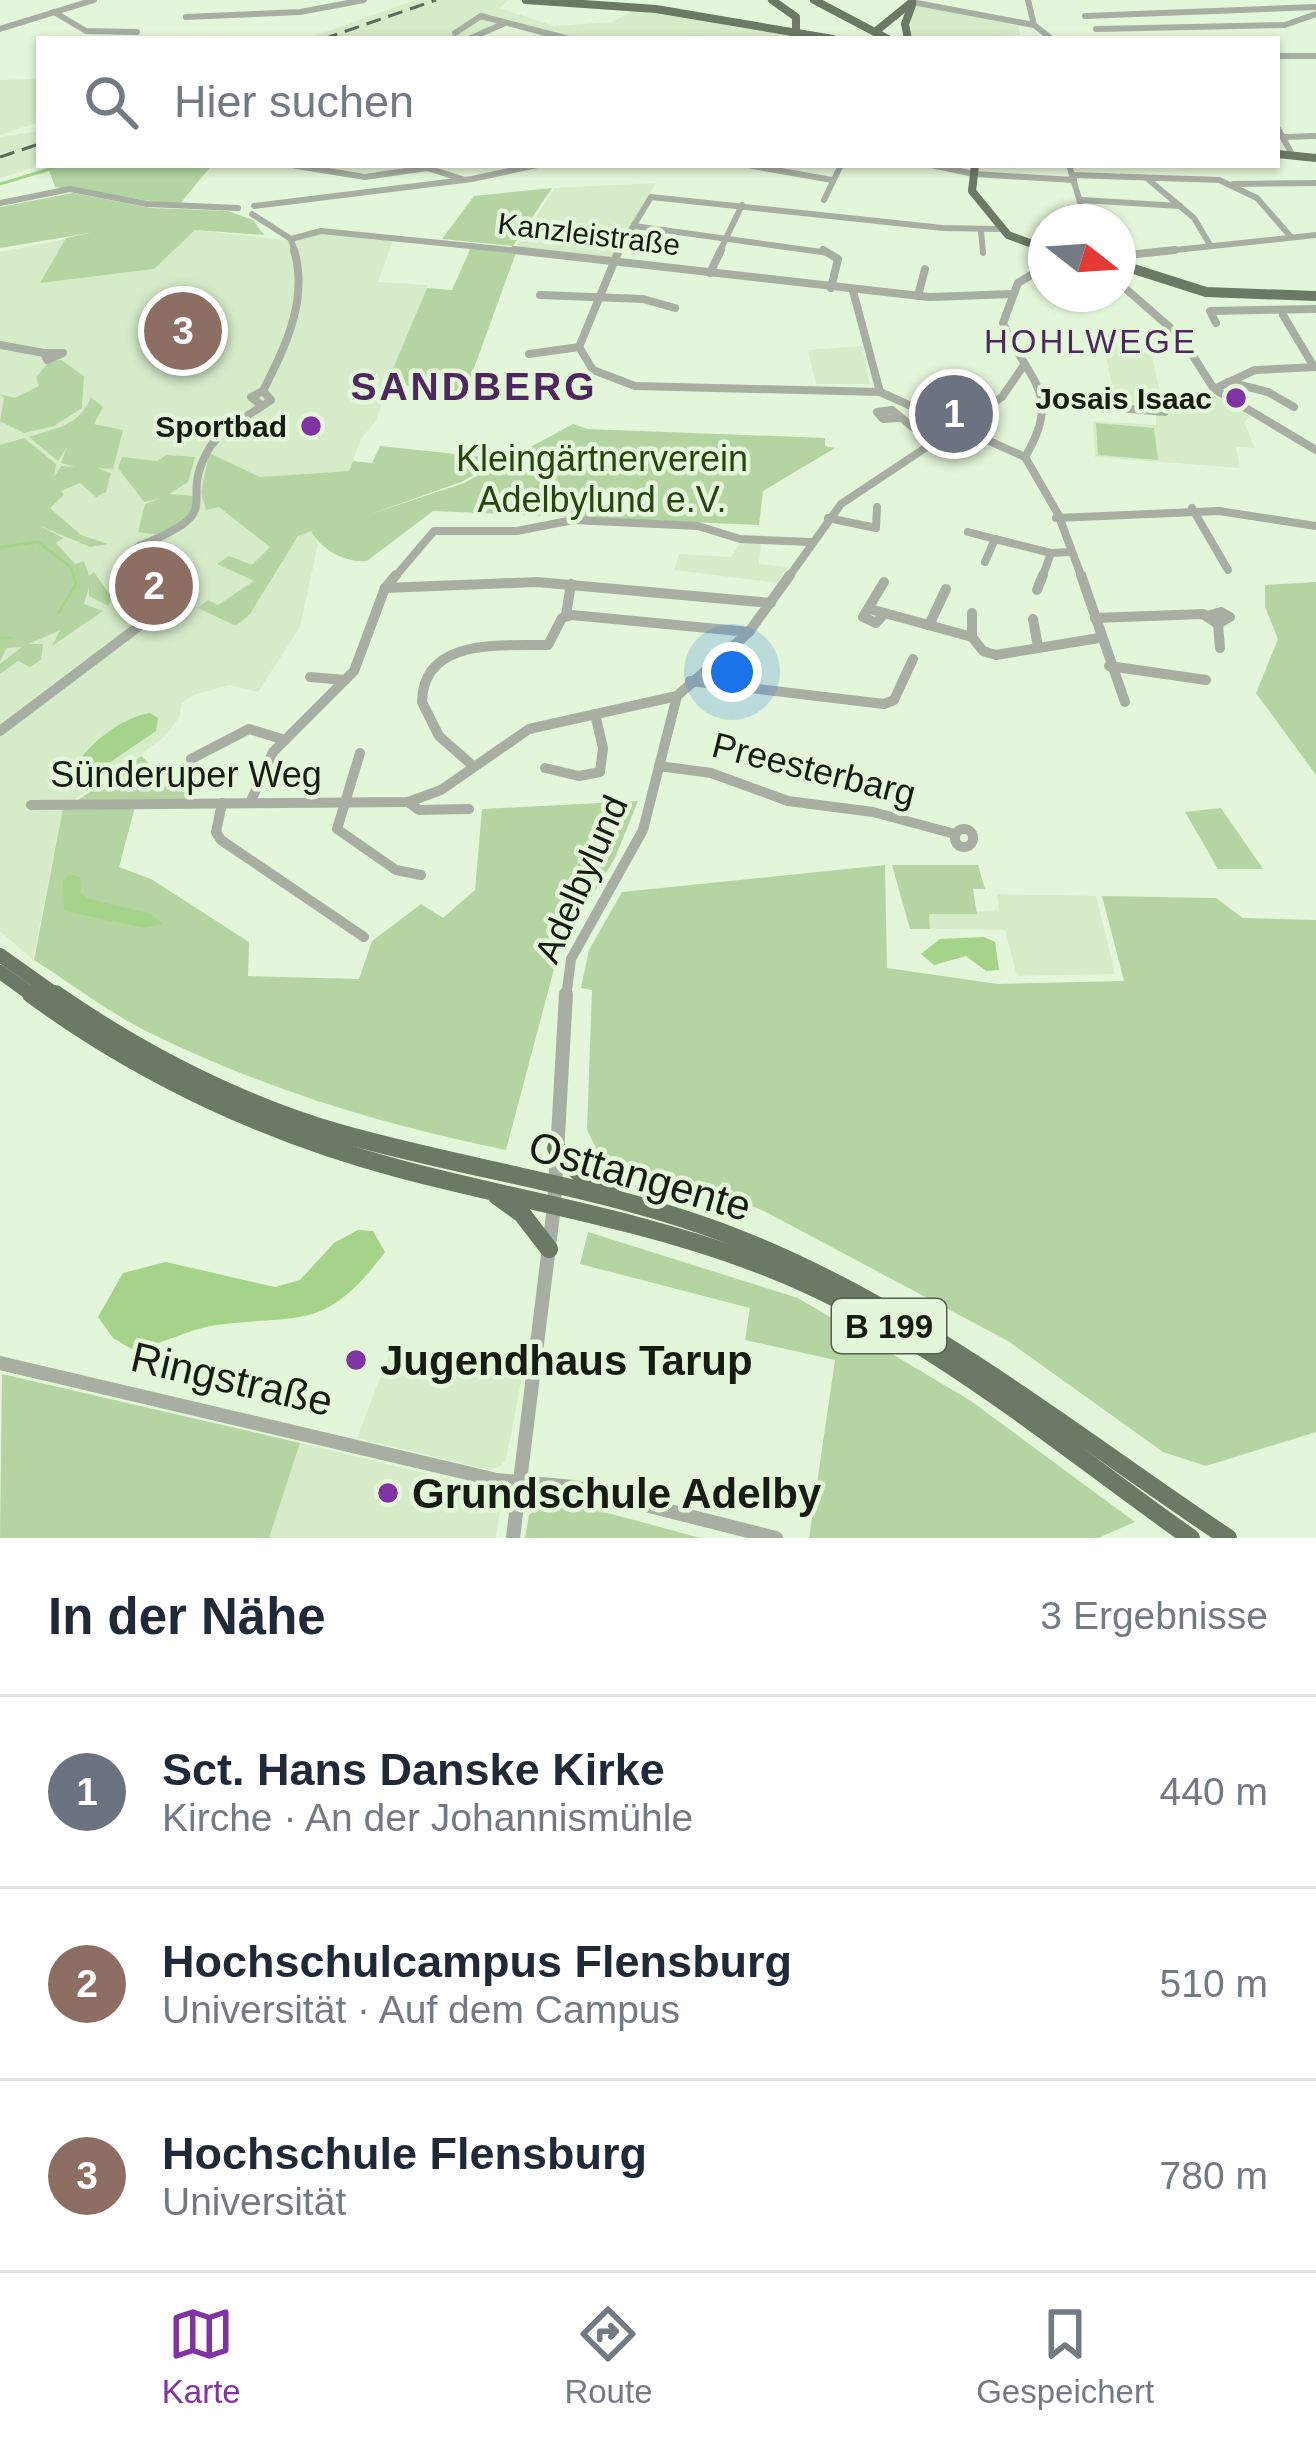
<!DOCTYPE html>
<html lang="de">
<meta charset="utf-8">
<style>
:root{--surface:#fff;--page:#f6f6f7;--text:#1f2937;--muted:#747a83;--line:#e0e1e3;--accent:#8132a3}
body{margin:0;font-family:Helvetica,sans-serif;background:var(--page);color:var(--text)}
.compass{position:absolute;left:1028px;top:204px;width:108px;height:108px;border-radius:50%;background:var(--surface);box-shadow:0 3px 9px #0004;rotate:107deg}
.you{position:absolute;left:732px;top:672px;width:42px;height:42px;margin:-30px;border:9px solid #fff;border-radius:50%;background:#1a73e8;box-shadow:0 0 0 18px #1a73e833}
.badge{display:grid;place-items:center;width:78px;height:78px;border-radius:50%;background:var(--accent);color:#fff;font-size:39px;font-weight:700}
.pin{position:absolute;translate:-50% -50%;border:6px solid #fff;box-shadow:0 3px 12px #0006}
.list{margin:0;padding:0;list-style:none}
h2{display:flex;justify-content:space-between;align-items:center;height:156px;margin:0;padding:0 48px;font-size:51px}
h2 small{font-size:39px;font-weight:400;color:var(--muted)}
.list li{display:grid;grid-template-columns:78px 1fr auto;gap:36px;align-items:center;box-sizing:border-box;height:192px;padding:0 48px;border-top:3px solid var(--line)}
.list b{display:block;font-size:45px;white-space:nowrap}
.list p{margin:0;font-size:39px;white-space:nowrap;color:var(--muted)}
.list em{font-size:39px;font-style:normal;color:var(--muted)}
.icon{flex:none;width:66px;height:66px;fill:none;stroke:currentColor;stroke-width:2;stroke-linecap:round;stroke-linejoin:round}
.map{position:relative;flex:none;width:1316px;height:1538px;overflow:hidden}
.search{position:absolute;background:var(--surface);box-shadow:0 3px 9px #0004;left:36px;right:36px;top:36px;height:132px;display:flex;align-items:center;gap:30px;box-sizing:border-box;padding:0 42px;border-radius:0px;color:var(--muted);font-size:45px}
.sheet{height:732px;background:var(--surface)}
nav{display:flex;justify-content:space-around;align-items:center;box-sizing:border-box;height:168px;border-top:3px solid var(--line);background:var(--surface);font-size:33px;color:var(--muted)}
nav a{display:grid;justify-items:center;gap:6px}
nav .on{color:var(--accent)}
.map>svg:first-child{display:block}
.built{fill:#d6ecc9}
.green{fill:#b4d5a1}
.water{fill:#a6d38a}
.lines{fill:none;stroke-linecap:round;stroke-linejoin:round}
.stream{stroke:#a6d38a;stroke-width:3}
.minor-far3{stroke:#a7afa3;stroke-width:6}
.minor-far2{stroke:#a7afa3;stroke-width:8}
.minor-far1{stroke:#a7afa3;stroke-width:10}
.minor{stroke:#a7afa3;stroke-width:14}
.major-far3{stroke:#6c7964;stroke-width:8}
.major-far2{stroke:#6c7964;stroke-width:10}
.major-far1{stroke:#6c7964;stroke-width:14}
.major{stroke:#6c7964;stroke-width:18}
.rail{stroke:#606a59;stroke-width:3;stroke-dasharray:15 8;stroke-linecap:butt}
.poi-dot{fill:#8132a3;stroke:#e4f6d9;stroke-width:4.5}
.labels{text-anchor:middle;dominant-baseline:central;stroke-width:9;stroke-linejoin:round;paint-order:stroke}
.far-street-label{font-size:30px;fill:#161c12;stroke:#e4f6d9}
.far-poi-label{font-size:30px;font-weight:bold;fill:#161c12;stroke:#e4f6d9;text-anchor:end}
.far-neighbourhood-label{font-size:33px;letter-spacing:3px;fill:#4d275e;stroke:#e4f6d9}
.shield{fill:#e4f6d9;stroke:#545d4e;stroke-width:3}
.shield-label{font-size:33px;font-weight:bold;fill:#161c12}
.park-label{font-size:36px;fill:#284411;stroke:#e4f6d9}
.street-label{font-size:36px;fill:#161c12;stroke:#e4f6d9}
.far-district-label{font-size:39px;font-weight:bold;letter-spacing:3px;fill:#4d275e;stroke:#e4f6d9}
.near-street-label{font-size:42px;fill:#161c12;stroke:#e4f6d9}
.near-poi-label{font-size:42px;font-weight:bold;fill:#161c12;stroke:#e4f6d9;text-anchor:start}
</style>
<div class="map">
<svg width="1316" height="1538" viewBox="0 0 1316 1538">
<rect width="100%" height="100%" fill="#e4f6d9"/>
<!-- built -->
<g class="built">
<path d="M415 0H509L499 8 554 26 613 22 634 9 793 34 792 39H555L507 26 475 39H306Z"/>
<path d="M931 3 1018 26 1020 35 911 39V15L917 4Z"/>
<path d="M39 79V122L0 135V80Z"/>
<path d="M39 131 43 165 0 178V137Z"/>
<path d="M656 183 612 258 516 246 555 188Z"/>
<path d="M142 224 295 241 326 232 394 237 378 282 428 285 375 422 361 439 349 471 263 477 294 500 318 544 300 627 258 692 229 685 194 695 182 703 179 718 162 739 63 808 33 960 0 931V252Z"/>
<path d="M1101 333 1147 335 1164 409 1117 407Z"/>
<path d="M862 346 870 384H816L808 350Z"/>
<path d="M1205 392 1256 412 1244 422 1255 448 1236 447 1240 468 1095 457 1093 421 1156 425V413H1168L1194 394Z"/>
<path d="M741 542 761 543 759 564 788 567 777 583 674 570 679 554 731 557Z"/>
<path d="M997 894 1096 896 1115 974 1017 976 1005 930 930 929 928 914 999 910Z"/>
<path d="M393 1344 522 1377 506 1460 499 1467 489 1470 357 1438Z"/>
<path d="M300 1443 490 1489 500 1508 496 1538H269Z"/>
</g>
<!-- green -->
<g class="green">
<path d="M47 165H212L179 205 55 187Z"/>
<path d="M552 188 513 246 442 239 474 196Z"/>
<path d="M73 193 151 208 228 211 253 220 264 235 195 230 154 269 40 283 66 238 90 233 0 248V207Z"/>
<path d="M472 245 517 250 465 393 387 383 427 288 452 290Z"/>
<path d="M61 360 84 376 82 408 54 426 24 433 0 421 4 398 0 394 15 398 39 386 36 377 49 362Z"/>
<path d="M91 397 103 407 94 424 123 430 113 469 97 468 111 473 106 492 96 497 80 483 61 491 64 495 50 508 81 535 108 544 90 547 38 525 63 538 56 543 75 564 84 561 89 576 94 572 112 598 108 606 89 596V587L84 604 103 611 52 646 60 630 29 644H43L41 660 30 667 18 661 0 674V664L22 647 7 648 0 661V445L24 438 56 464 54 477 61 466 75 467 61 463 67 447 58 461 29 437C54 428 79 427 91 397Z"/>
<path d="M1096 423 1154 428 1158 460 1098 455Z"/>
<path d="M573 424 588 429 825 438V446L835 448 763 491 759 525 433 511 367 561C346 563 321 550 311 531L298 536 250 614 236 626 198 608 208 600 218 605 254 581 217 564 229 556 252 565 270 547 219 507 206 510 201 493 209 453 260 477 349 471 353 461 372 463 380 446 503 459 461 482 368 515 464 483Z"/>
<path d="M167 455 195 457 188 482 169 494 196 496 194 512 166 536 138 532 145 504 158 499 144 502 118 468 122 457 157 461Z"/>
<path d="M1316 582V775L1256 693 1278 639 1265 607V585Z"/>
<path d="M141 756 192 799 78 800Z"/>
<path d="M638 801 615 858 559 950 506 1150C382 1125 264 1089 150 1033 109 1013 72 984 34 960L63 808 135 807 119 867 151 879 249 942 248 976 359 979 372 941 421 904 443 918 475 890 482 809Z"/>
<path d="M1221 808 1263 869H1218L1185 812Z"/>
<path d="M885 865 887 968 998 984 1124 981 1102 896 1216 898 1243 918 1316 920V1432L1206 1466 1163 1452 1008 1341 764 1211 689 1180 617 1164 598 1152 587 1130 592 990 581 988 589 950 622 892Z"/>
<path d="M892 865H978L985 889H973L977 914H929L930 929H910Z"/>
<path d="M588 1232 798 1298 971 1401 1135 1522 1098 1538H809L835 1360 745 1340 750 1308 580 1264Z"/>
<path d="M2 1374 300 1443 269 1538H0Z"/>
<path d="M548 1497 701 1538H525L529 1515Z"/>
</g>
<!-- water -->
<g class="water">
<path d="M150 713 158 718 156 731 106 765 74 770C84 746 124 716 150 713Z"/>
<path d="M70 874 80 877 81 893 89 899 151 914 163 924 145 928 64 911 63 881Z"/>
<path d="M984 937 995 942 999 970 986 971 966 956 934 965 921 954 940 939Z"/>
<path d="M358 1230 373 1231 385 1252C325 1332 303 1314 216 1325 189 1329 161 1344 135 1351L113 1338 98 1317 123 1273 166 1262 275 1287 300 1280 334 1243Z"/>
</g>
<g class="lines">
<!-- stream -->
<g class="stream">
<path d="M0 184 63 165"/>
<path d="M0 547 38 542 71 567 76 584 59 612"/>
<path d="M0 638H11"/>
</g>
<!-- minor-far3 -->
<g class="minor-far3">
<path d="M1028 0 1034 25 1052 39"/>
<path d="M912 2 1034 25"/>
<path d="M54 12 86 31 137 32"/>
<path d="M1085 16 1316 7"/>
<path d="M186 17 300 12 364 0"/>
<path d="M0 29 94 0"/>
<path d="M1096 29 1285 25 1316 14"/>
<path d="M455 33 481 16 569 39"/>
<path d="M469 39 505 23"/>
<path d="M1277 56H1316"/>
<path d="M1277 127 1293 156"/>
<path d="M1285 137 1316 136"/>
<path d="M291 165 365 177 427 168 462 179"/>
<path d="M747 165 832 180"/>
<path d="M931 165 974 174 1074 180"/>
<path d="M1069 165 1086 222"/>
<path d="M1072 175 1219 180 1257 198 1291 237"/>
<path d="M1149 180 1194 218 1210 245"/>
<path d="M1233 184 1316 183"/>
<path d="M824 200 841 165"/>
<path d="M1082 200 1180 206"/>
<path d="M0 203 70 189 147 204 238 208"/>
<path d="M254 206 472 179 537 165"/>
<path d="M252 214 291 239 321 231 540 253"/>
<path d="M634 226 829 253"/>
<path d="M981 231 983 253"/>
<path d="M291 239 295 253"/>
<path d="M617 253 651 197 943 228 1001 229"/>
<path d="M719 253 742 205"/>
<path d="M1147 253 1316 235"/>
</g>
<!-- minor-far2 -->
<g class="minor-far2">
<path d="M514 250 929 297"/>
<path d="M619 250 579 347 593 370 635 386 880 392 1025 457"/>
<path d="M823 250 838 259 831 288"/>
<path d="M1118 256 1175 250"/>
<path d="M710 273 721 250"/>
<path d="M1118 282 1181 337 1214 389 1316 450"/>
<path d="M853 291 880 392"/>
<path d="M540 295 643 299 675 308"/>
<path d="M918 296 925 269"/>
<path d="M931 297 1013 294"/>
<path d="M1283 315 1314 367"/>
<path d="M1216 323 1210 311 1316 309"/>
<path d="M0 345 44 353"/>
<path d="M44 353H63L47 360Z"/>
<path d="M529 354 579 347"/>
<path d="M1228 382 1268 392 1294 407"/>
<path d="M1214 389 1255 370 1316 367"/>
<path d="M1046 402 1165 412"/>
<path d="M260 404 251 397 263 391C285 347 309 300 294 250"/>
<path d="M900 418 883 419 877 412 892 410 932 443"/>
<path d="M1025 457 1058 514 1082 578"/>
<path d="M1025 457C1064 392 1027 381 1003 323L1018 283 1046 266"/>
<path d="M1192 508 1228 570"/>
<path d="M828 518 876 528 877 507"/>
<path d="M1056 518 1219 511 1316 526"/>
<path d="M968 532 995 539 985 562"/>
<path d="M995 539 1051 553 1071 552"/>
<path d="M186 578 157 551 144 553 139 546C233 508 174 506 210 447 222 429 253 413 271 400L263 391"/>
<path d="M394 578 434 531H517L573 520 698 526 740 539 811 542"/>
<path d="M788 578 841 504 1002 397 1024 365"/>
<path d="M1042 578 1051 553"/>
</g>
<!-- minor-far1 -->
<g class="minor-far1">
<path d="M1081 575 1125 702"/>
<path d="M884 582 863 617 876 623 885 613"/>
<path d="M385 588 537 582 771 603"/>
<path d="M1037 590 1043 575"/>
<path d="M870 609 972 637 983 651 996 655 1099 638"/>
<path d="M972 613V637"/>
<path d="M566 615 571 584"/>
<path d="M1207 616 1221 612 1230 617 1218 624"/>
<path d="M1095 618 1203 614 1218 624 1220 648"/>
<path d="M1033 619 1038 647"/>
<path d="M929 625 946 589"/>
<path d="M1109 666 1206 680"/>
<path d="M310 677 345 680"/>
<path d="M690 681 884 704 894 700 913 659"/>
<path d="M0 731 187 590 182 575"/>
<path d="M360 753 337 829 396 870 421 875"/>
<path d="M191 759 249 729 285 740"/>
<path d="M472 765 439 736 422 702C423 637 502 646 548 645L562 618 572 615 749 632"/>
<path d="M659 766 711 773 788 801 873 812 955 834"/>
<path d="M545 768 579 776 600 772 603 748 595 714"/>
<path d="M408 802 419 810 469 809"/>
<path d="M222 803 216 832 221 840 364 937"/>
<path d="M250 803 273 752 354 671 385 588 396 575"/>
<path d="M31 805 408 802 441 790 529 729 677 696"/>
<circle cx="964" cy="838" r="9"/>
<path d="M566 997 571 959 643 830 677 696 749 632 790 575"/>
</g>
<!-- minor -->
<g class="minor">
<path d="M0 1363 497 1480 574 1487 776 1538"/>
<path d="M513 1538 554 1206 566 994"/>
</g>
<!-- major-far3 -->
<g class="major-far3">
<path d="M526 0 656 9 833 39"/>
<path d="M772 0 796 17V33"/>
<path d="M814 0 888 39"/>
<path d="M875 32 912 2"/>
<path d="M908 39 905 24 912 5"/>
<path d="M1277 154 1316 158"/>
<path d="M975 165 972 191 1008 235 1046 249"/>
</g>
<!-- major-far2 -->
<path class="major-far2" d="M1118 264 1206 292 1316 296"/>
<!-- major-far1 -->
<g class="major-far1">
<path d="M0 955 59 997"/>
<path d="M0 972 35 997"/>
</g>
<!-- major -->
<g class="major">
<path d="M31 994C141 1075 268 1134 400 1169 517 1200 639 1219 753 1262 918 1323 1049 1438 1191 1538"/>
<path d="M55 994C142 1054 237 1103 339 1133 472 1171 613 1188 742 1240 920 1311 1070 1432 1228 1538"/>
<path d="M556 1148 585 1179 614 1198"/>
<path d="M497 1196 522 1214 549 1249"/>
</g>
<!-- rail -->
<g class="rail">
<path d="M323 39 436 0"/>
<path d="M0 157 39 144"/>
</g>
</g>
<!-- markers -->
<g class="poi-dot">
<circle cx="1236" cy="398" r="12"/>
<circle cx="311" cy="426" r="12"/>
<circle cx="356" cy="1360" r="12"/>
<circle cx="388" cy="1493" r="12"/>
</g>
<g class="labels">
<!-- far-street labels -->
<g class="far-street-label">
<text transform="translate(589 234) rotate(7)">Kanzleistraße</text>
</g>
<!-- far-poi labels -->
<g class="far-poi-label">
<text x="1212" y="398">Josais Isaac</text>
<text x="287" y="426">Sportbad</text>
</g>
<!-- far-neighbourhood labels -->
<g class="far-neighbourhood-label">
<text x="1091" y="341">HOHLWEGE</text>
</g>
<!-- shield labels -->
<rect class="shield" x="832" y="1299" width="114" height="54" rx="9"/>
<g class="shield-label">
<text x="889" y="1326">B 199</text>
</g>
<!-- park labels -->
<g class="park-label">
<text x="602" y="458">Kleingärtnerverein<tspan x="602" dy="41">Adelbylund e.V.</tspan></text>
</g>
<!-- street labels -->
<g class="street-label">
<text transform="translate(814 769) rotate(14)">Preesterbarg</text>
<text x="186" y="774">Sünderuper Weg</text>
<text transform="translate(581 879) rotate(-66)">Adelbylund</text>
</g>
<!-- far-district labels -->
<g class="far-district-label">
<text x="474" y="386">SANDBERG</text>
</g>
<!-- near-street labels -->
<g class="near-street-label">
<text transform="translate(640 1176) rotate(16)">Osttangente</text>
<text transform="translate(232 1379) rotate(13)">Ringstraße</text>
</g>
<!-- near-poi labels -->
<g class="near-poi-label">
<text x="380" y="1360">Jugendhaus Tarup</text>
<text x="412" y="1493">Grundschule Adelby</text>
</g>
</g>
</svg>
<svg class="compass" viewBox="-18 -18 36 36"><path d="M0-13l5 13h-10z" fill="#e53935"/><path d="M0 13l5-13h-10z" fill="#747a83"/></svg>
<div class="you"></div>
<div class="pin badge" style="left:954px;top:414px;background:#6b7280">1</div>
<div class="pin badge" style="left:154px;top:586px;background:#8d6e63">2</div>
<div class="pin badge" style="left:183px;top:331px;background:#8d6e63">3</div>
<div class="search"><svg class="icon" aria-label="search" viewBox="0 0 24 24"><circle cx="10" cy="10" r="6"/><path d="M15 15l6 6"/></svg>Hier suchen</div>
</div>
<section class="sheet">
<h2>In der Nähe<small>3 Ergebnisse</small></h2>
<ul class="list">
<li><span class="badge" style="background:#6b7280">1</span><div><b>Sct. Hans Danske Kirke</b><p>Kirche · An der Johannismühle</p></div><em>440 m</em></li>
<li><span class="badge" style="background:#8d6e63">2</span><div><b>Hochschulcampus Flensburg</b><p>Universität · Auf dem Campus</p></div><em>510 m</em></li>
<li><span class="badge" style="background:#8d6e63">3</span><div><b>Hochschule Flensburg</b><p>Universität</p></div><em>780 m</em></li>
</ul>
</section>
<nav>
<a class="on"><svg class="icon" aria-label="map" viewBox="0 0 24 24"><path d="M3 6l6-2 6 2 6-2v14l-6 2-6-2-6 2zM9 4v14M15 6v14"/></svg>Karte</a>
<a><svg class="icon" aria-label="directions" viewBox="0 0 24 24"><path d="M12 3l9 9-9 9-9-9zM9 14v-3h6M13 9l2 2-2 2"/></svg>Route</a>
<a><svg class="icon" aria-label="saved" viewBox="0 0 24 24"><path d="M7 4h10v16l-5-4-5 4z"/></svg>Gespeichert</a>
</nav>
